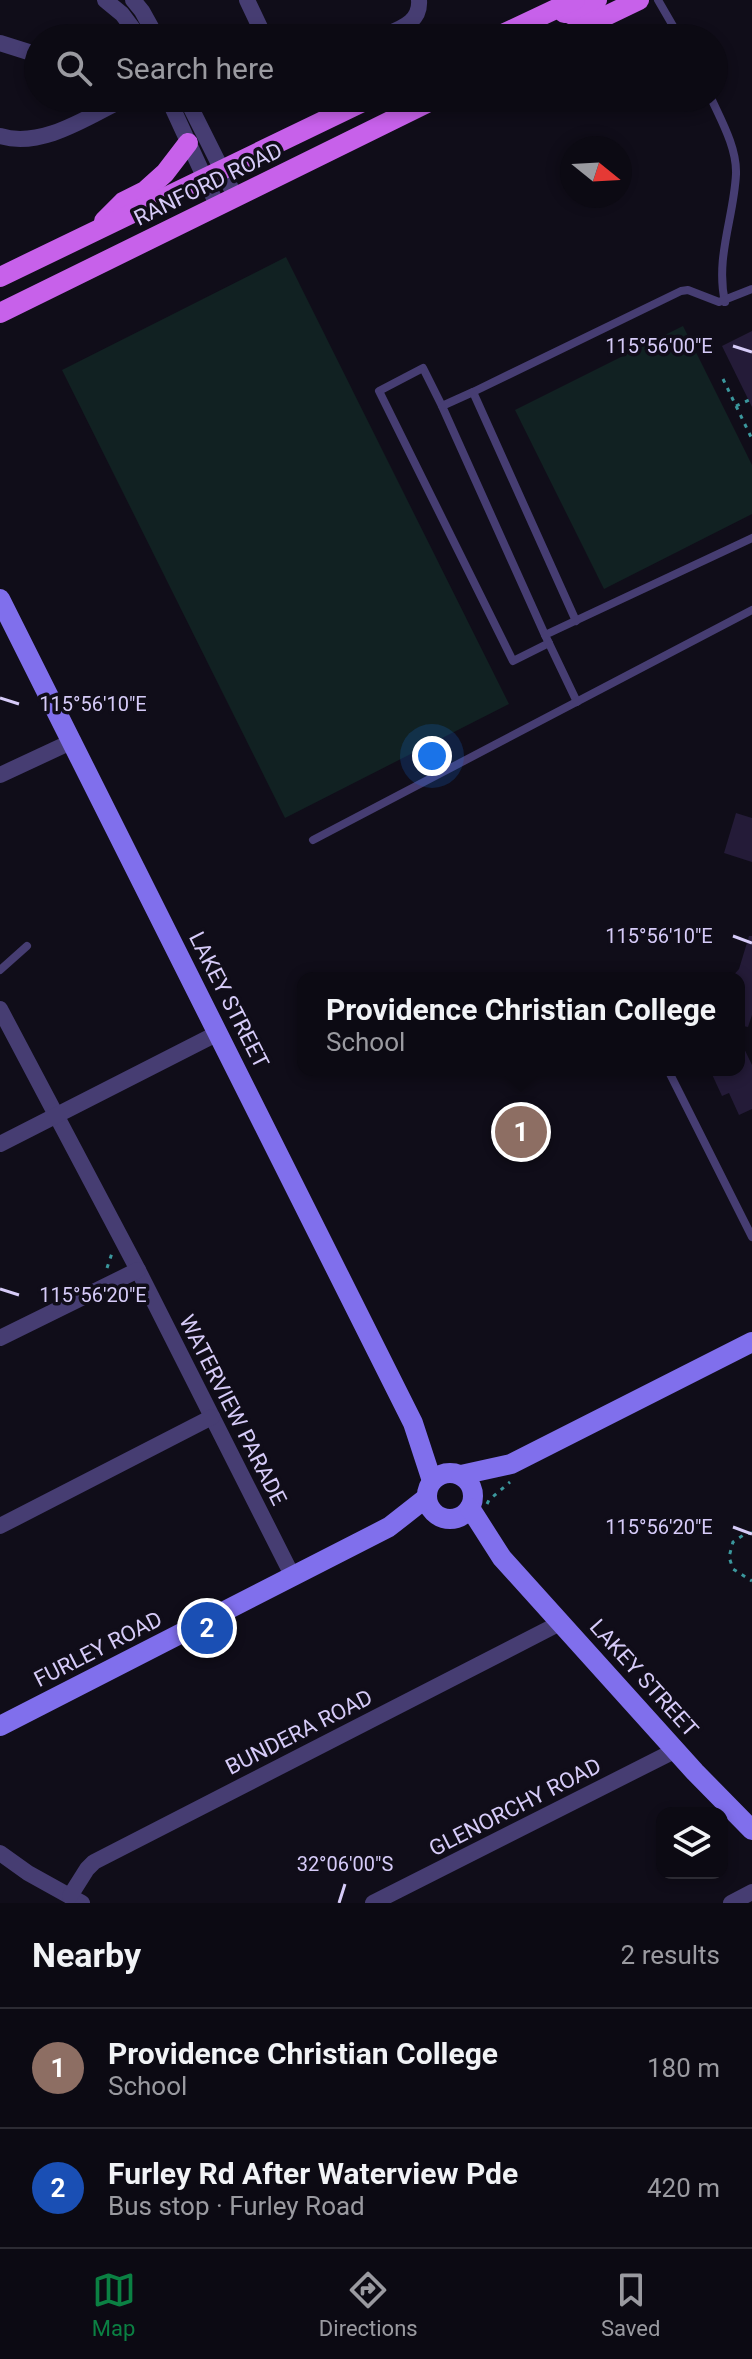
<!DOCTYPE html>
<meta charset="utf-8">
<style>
:root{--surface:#0c0a13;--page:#15131c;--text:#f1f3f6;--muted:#9a9aa0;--line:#2c2b33;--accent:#0b8043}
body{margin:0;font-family:Roboto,sans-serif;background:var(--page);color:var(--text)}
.controls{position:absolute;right:24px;bottom:24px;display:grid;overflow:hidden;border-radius:16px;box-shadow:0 4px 12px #0003}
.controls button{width:72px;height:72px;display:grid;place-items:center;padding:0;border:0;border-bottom:2px solid var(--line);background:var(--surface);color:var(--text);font:40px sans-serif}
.compass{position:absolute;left:560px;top:136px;width:72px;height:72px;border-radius:50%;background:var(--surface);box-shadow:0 4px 12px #0003;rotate:108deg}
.you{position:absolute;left:432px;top:756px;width:28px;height:28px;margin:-20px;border:6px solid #fff;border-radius:50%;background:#1a73e8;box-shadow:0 0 0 12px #1a73e833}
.badge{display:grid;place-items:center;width:52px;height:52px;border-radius:50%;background:var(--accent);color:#fff;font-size:26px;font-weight:700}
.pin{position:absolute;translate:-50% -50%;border:4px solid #fff;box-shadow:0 2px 8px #0006}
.popup{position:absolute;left:297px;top:972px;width:448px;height:104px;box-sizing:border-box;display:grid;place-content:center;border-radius:16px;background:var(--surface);filter:drop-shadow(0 2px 6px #0005);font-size:26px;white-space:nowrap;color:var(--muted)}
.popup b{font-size:30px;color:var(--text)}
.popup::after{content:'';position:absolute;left:50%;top:100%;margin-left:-16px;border:16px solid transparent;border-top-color:var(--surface)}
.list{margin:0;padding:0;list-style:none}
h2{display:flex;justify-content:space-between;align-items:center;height:104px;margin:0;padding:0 32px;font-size:34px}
h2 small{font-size:26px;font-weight:400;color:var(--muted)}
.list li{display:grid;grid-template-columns:52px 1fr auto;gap:24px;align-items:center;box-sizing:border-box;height:120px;padding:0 32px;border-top:2px solid var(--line)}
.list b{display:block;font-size:30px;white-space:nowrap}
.list p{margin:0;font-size:26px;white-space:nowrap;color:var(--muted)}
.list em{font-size:26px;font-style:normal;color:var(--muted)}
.icon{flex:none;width:44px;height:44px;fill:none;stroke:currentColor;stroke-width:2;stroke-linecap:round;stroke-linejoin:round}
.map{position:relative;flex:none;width:752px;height:1903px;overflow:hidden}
.search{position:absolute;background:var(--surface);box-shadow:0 4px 12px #0003;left:24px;right:24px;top:24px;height:88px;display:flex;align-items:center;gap:20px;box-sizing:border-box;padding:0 28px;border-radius:44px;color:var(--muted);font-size:30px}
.sheet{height:344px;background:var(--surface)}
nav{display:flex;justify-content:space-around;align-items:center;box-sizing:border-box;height:112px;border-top:2px solid var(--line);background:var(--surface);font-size:22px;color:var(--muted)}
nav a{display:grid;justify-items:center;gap:4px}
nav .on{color:var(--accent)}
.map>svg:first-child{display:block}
.green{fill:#112122}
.building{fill:#241b38}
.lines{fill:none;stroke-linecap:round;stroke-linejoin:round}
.path{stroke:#3b979d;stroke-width:3;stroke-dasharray:4 6;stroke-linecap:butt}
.lane{stroke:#463d72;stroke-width:8}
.street{stroke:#463d72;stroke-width:16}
.secondary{stroke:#806fec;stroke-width:20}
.primary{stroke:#c761ea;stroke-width:20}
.ticks{fill:none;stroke:#d6cbf8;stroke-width:3}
.labels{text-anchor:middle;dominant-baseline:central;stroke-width:7;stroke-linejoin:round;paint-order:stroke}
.street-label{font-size:22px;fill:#d6cbf8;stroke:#100d19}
.ticks-label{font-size:20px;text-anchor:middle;fill:#d6cbf8;stroke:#100d19;stroke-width:7;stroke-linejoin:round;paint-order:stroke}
</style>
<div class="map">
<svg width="752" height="1903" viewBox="0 0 752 1903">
<rect width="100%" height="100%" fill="#100d19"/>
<!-- green -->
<g class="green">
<path d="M286 257 509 704 285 818 62 370Z"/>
<path d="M683 326 752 465V514L604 589 515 410Z"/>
</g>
<!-- building -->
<g class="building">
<path d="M752 331V407L722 346Z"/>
<path d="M736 813 752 818V862L724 853Z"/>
<path d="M749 936H752V1015L748 1027 739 1025V978H731L739 969Z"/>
<path d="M739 1038 752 1065V1109L739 1115 729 1093 722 1096 710 1070H739Z"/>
</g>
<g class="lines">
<!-- path -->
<g class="path">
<path d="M723 379 752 439"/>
<path d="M736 406 749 400"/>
<path d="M107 1268 112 1253"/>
<path d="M487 1504 489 1500 510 1482"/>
<path d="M752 1533 745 1534 733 1542 729 1557 733 1569 752 1581"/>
</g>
<!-- lane -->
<g class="lane">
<path d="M658 0 680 38"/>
<path d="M711 98C721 120 737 148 736 174 734 217 715 258 725 302"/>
<path d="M473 392 681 291 688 290 719 302 752 289"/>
<path d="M442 406 423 368 379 391 513 661 549 643"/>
<path d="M545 635 442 406 473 392 576 621"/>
<path d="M577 702 545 635 752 538"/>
<path d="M313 840 752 610"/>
<path d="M0 970 27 946"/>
<path d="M607 978 614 976 625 978"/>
<path d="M668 1070 752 1237"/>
</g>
<!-- street -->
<g class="street">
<path d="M105 0 122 14 140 38"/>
<path d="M133 0 142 11 157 38"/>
<path d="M247 0 265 38"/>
<path d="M379 38C398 29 421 24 419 0"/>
<path d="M0 43 38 55"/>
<path d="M86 98 94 114"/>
<path d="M168 98 218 207"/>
<path d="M186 98 236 198"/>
<path d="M0 136C42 149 89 116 126 98"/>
<path d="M0 775 73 741"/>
<path d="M0 1009 138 1270 293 1577"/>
<path d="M0 1144 218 1033"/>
<path d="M0 1338 138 1270"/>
<path d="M0 1526 212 1417"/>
<path d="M0 1853 28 1873 82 1903"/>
<path d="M70 1896 87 1869 94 1862 562 1622"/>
<path d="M373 1903 676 1750"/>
<path d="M731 1903 752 1892"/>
</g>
<!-- secondary -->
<g class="secondary">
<path d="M0 599 413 1423 432 1481"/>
<circle cx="450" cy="1496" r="23"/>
<path d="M461 1475 511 1464 752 1342"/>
<path d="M470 1508 502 1558 695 1772 752 1830"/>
<path d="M0 1726 389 1527 426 1498"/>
</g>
<!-- primary -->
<g class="primary">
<path d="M564 13H572L597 0"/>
<path d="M494 38 575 0"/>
<path d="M560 38 639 0"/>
<path d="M104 221 123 202 145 191 165 173 188 143"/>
<path d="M0 277 371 98"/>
<path d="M0 313 437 98"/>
</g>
</g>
<!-- ticks -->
<path class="ticks" d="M733 346 752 352M0 698 19 704M733 936 752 943M0 1289 19 1295M733 1527 752 1534M339 1903 345 1884"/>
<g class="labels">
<!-- street labels -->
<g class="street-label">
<text transform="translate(208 184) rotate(-26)">RANFORD ROAD</text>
<text transform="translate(229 1000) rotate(63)">LAKEY STREET</text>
<text transform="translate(233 1410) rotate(63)">WATERVIEW PARADE</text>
<text transform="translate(98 1649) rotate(-27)">FURLEY ROAD</text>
<text transform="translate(644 1678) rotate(48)">LAKEY STREET</text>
<text transform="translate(299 1732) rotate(-27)">BUNDERA ROAD</text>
<text transform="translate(515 1807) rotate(-27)">GLENORCHY ROAD</text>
</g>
</g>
<g class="ticks-label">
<text x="659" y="353">115°56'00"E</text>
<text x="93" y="711">115°56'10"E</text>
<text x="659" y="943">115°56'10"E</text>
<text x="93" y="1302">115°56'20"E</text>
<text x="659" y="1534">115°56'20"E</text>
<text x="345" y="1871">32°06'00"S</text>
</g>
</svg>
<div class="controls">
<button><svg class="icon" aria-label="layers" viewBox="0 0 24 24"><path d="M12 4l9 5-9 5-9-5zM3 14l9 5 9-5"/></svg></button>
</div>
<svg class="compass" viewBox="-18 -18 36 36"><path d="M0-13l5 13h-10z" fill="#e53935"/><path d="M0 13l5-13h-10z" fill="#9a9aa0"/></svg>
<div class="you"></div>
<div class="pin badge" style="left:521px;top:1132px;background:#8d6e63">1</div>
<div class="popup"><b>Providence Christian College</b>School</div>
<div class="pin badge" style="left:207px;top:1628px;background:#1a4fb4">2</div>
<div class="search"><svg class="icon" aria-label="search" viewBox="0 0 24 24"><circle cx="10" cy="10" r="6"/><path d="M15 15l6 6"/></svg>Search here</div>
</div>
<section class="sheet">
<h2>Nearby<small>2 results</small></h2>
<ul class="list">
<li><span class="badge" style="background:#8d6e63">1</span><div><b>Providence Christian College</b><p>School</p></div><em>180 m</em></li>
<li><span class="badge" style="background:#1a4fb4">2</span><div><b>Furley Rd After Waterview Pde</b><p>Bus stop · Furley Road</p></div><em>420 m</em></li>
</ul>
</section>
<nav>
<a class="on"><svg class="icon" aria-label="map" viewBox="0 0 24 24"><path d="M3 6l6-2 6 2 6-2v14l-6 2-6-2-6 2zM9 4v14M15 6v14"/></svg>Map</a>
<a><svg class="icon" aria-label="directions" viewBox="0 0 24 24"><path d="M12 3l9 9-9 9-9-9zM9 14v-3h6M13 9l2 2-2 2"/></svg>Directions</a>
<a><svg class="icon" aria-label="saved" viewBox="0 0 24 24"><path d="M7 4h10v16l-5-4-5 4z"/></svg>Saved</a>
</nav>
